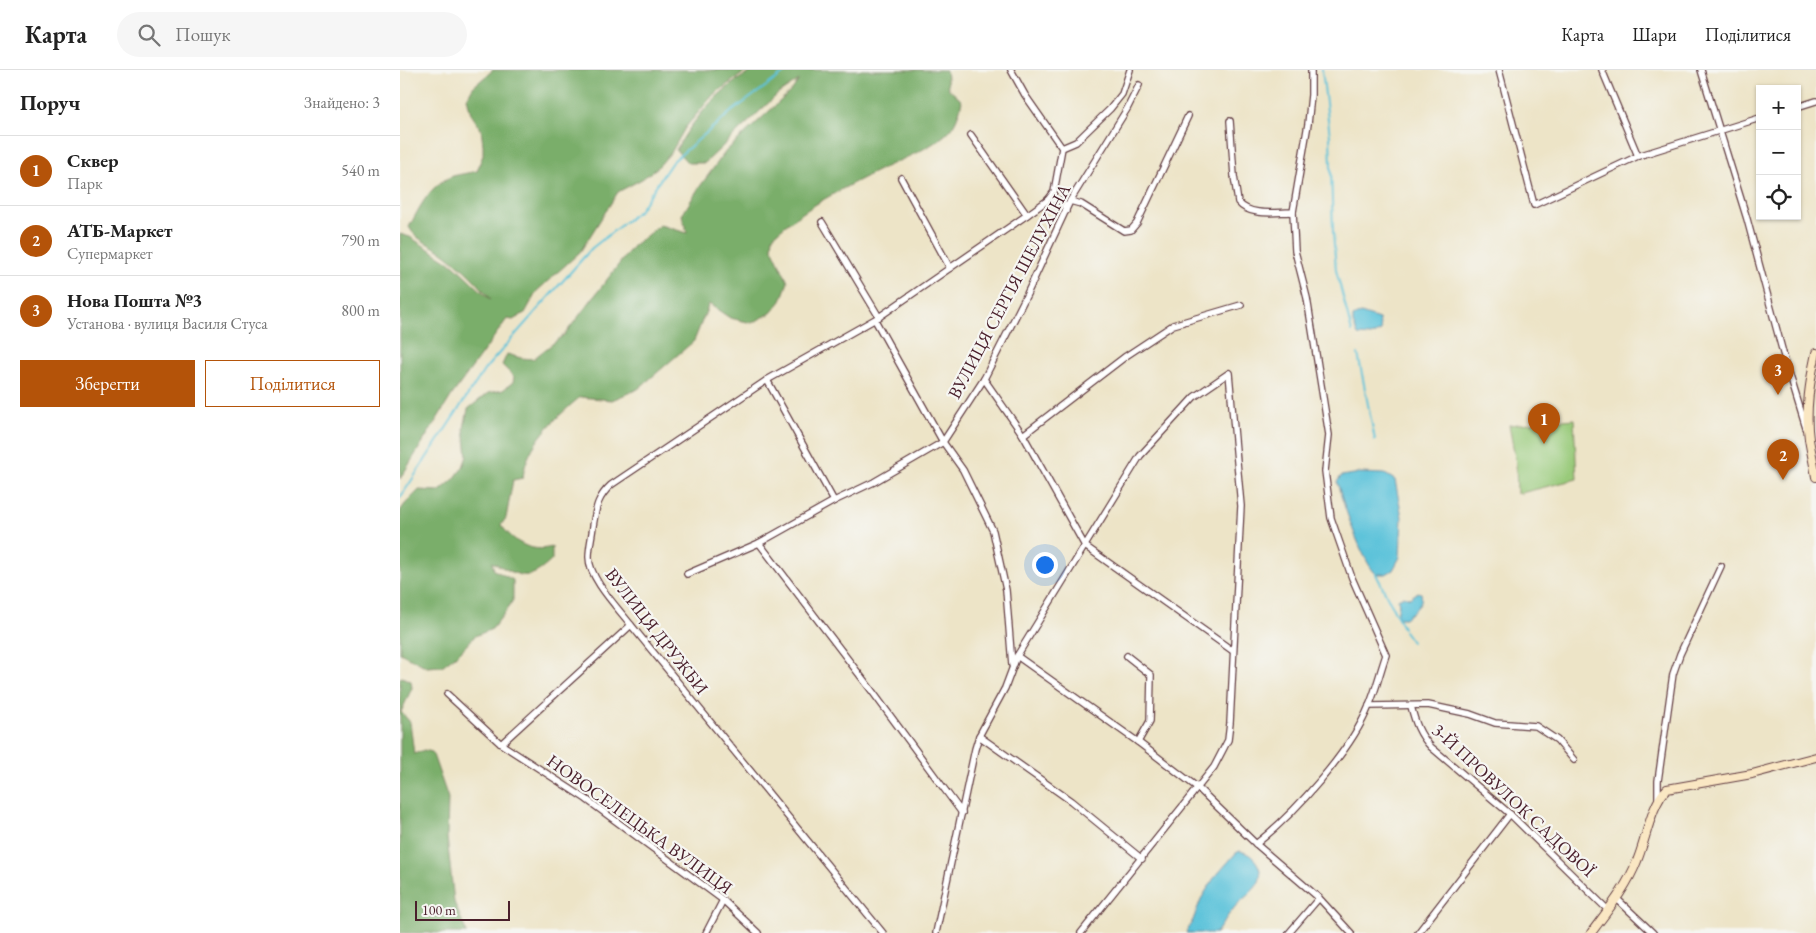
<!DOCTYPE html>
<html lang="uk">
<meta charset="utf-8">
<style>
:root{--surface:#fff;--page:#f6f6f6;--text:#222;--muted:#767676;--line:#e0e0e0;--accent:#b45309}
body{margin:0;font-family:"EB Garamond",serif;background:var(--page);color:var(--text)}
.controls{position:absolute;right:15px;top:15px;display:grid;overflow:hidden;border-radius:0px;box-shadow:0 1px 4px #0004}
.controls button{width:45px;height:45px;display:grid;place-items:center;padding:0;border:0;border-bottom:1px solid var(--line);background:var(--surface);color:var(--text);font:25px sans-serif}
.scale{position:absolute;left:15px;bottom:12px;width:95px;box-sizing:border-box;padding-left:5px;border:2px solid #4a1f2b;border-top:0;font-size:14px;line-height:18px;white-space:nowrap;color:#4a1f2b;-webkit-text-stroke:4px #f6f6f2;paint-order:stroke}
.you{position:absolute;left:644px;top:494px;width:18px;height:18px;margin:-12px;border:4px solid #fff;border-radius:50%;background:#1a73e8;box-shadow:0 0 0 8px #1a73e833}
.badge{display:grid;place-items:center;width:32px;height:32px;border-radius:50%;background:var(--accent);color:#fff;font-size:16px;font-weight:700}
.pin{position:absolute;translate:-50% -41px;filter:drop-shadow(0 1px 2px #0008)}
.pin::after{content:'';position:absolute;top:26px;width:18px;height:15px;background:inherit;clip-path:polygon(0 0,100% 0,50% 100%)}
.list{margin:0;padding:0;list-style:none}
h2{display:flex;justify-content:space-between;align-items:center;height:65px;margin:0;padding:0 20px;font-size:21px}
h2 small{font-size:16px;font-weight:400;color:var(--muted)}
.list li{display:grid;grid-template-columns:32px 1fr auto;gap:15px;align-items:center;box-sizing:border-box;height:70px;padding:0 20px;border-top:1px solid var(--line)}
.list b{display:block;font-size:19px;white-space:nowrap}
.list p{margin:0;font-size:16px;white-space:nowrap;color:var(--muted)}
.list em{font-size:16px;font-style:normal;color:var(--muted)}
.actions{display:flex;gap:10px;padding:15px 20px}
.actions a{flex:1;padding:11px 0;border:1px solid var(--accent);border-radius:0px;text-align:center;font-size:18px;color:var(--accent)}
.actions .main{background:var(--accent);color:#fff}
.icon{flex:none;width:28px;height:28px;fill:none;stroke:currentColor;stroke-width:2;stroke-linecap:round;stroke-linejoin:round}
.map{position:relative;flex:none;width:1416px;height:863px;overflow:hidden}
header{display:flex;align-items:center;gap:30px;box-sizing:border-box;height:70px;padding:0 25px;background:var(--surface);border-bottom:1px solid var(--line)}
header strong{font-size:24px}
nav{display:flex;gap:28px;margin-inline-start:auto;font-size:18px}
.search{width:350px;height:45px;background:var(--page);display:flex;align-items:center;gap:12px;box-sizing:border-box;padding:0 18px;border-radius:28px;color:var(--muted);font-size:19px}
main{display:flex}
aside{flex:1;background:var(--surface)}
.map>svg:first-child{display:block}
.green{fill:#99ca7a;stroke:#727452}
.forest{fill:#7aae6a;stroke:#62664a}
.water{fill:#5dc3da;stroke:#547182}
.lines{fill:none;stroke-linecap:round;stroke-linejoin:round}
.stream{stroke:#5dc3da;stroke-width:2}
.minor-casing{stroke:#623d42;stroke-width:8}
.secondary-casing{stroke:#623d42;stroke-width:10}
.minor{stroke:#fff;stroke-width:5.5}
.secondary{stroke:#fae7c3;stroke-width:8}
.labels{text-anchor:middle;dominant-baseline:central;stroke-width:4.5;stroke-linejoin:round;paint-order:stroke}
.street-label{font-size:18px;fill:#4a1f2b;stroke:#f6f6f2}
</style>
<header>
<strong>Карта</strong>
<div class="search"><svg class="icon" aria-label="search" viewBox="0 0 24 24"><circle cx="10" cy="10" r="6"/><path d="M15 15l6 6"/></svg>Пошук</div>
<nav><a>Карта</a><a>Шари</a><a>Поділитися</a></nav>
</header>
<main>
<aside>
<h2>Поруч<small>Знайдено: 3</small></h2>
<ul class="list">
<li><span class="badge">1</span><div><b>Сквер</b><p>Парк</p></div><em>540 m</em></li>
<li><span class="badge">2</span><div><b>АТБ-Маркет</b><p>Супермаркет</p></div><em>790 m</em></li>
<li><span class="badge">3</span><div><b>Нова Пошта №3</b><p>Установа · вулиця Василя Стуса</p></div><em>800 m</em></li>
</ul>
<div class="actions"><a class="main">Зберегти</a><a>Поділитися</a></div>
</aside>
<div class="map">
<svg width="1416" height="863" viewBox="0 0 1416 863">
<rect width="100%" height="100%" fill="#f6f6f2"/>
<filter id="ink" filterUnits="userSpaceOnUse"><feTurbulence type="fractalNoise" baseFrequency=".02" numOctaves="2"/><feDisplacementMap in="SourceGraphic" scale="10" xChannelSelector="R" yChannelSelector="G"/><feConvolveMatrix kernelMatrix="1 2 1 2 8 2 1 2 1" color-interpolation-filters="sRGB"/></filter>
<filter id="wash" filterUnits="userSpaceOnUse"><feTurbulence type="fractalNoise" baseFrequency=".0096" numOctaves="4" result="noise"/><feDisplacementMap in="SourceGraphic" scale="20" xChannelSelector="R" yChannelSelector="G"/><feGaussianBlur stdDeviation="1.12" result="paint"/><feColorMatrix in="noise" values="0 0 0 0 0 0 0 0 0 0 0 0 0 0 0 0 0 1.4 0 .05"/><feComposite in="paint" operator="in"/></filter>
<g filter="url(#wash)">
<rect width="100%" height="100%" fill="#ede4c7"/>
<!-- green -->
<path class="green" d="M1174 349 1177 409 1117 424 1116 393 1109 355Z"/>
<!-- forest -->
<g class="forest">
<path d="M93 0H348L314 24 285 58 272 81 258 97 242 109 218 122 180 182 137 221 125 243 113 250 107 249 52 325 0 409V164L10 167 54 195 91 230C79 213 63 198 46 185 34 175 17 172 9 157 20 137 30 114 53 106 60 104 69 103 77 101L83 85V75L81 59 71 44 67 28 73 17Z"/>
<path d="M355 0H546L548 18 562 31C559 43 556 56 545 65 527 80 502 89 481 99 443 118 404 138 373 166L372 178 388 212 381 231 371 243 352 253 330 248 309 234 294 271 238 319 212 330 180 327C156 348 126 374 123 408L113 410 106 448 101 455C114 472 130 483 152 477V490C127 514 120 506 92 492L94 500 113 510V530L107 540 92 559 75 566 59 583 42 596 27 597 0 583V441L5 434 19 420 40 421 54 409 63 397 67 386 64 358 68 339 88 323 103 320 113 312 114 307 102 295 107 284 121 288 133 289 165 264 233 176 260 155 287 163 282 145 298 119 326 81 392 20 399 10 378 24 305 93H288L276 80C293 49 322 15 355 0Z"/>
<path d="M2 607 11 611 12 618 1 642 10 652 14 684 24 680 32 682 48 728 47 767 54 832 67 863H0V608Z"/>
</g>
<!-- water -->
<g class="water">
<path d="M961 243 979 249 981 261 971 266 958 265 953 253V247Z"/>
<path d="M960 403 985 404 995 410 1002 447 1000 487 993 500 986 504H976C962 491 943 433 937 412L941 406Z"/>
<path d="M1018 522 1021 523C1024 535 1013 541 1005 548H999L997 544 999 535 998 529 1004 526 1010 528Z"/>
<path d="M840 781C848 783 854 787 858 795 868 815 845 825 834 838 827 846 822 855 816 863H786L793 850 801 829 814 808 836 783Z"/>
</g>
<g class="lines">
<!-- stream -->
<g class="stream">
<path d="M922 0 930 66 933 162 936 200 952 262"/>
<path d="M958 284 975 370"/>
<path d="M0 428 85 299 192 178 239 141 272 92 331 42 388 0"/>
<path d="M976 504 1003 558"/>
<path d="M1004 561 1012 572"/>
</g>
</g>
</g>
<g filter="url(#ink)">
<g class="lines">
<!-- minor casing -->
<g class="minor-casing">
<g id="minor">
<path d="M1099 0 1134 135 1238 86 1360 48"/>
<path d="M1202 0 1238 86"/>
<path d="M1301 0 1347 149 1383 283 1406 358"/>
<path d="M1397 37 1416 31"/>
<path d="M830 51 834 106 838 132C850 147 876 142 893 142L908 54 911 25V0"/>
<path d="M571 65 627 145 648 130 654 122 662 78 625 25 611 0"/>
<path d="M662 78 676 72 710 39 722 24 730 0"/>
<path d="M501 108 550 198 627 145"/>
<path d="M648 130H659L664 135 666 141"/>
<path d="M670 131 681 134 724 161 731 160 737 153 788 46"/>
<path d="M422 152 479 247 550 198"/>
<path d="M479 247 367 310 211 415C197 428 196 438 193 456 192 466 189 477 189 487 189 509 218 538 231 555L483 863"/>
<path d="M475 250 543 372 563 400 593 461 606 520 612 595"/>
<path d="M584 309 623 365 685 476 833 581"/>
<path d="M367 310 434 431"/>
<path d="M623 365 726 286 773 255 841 235"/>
<path d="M359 473 472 621 562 743"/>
<path d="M287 504 359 473 434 431 474 412 543 372 584 309 627 224 670 131 727 39 739 15"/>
<path d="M617 586 738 672 798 718 856 774 919 828 951 863"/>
<path d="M727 586 751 605 750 651 738 672"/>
<path d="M47 624 101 674 186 729 323 830 358 863"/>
<path d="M969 636 1028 635 1070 644 1095 653 1136 656 1157 670 1174 690"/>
<path d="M1011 636C1015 652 1019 664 1031 677L1110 744 1208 840"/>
<path d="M579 666 671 731 742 789"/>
<path d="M101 674 231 555"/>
<path d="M1258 729V711L1273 604 1280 584 1321 496"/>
<path d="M856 774C894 744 951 681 969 636 976 620 980 602 986 585L952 508 931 448 925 401 929 365 907 228 895 181 893 142"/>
<path d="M1216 828 1253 863"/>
<path d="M306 863 323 830"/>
<path d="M536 863 575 679 579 666 605 618 617 586 740 386 794 327 829 303 841 436 830 653 828 670 814 697 681 863"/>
<path d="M889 863 919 828"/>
<path d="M1018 863 1110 744"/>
</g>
</g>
<!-- secondary casing -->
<g class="secondary-casing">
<g id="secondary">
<path d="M1416 283C1410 311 1405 340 1409 369 1411 382 1414 394 1416 407"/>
<path d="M1191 863C1208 840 1227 817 1237 791 1246 770 1251 734 1267 719L1352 704 1416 687"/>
</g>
</g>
<!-- minor -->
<use href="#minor" class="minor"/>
<!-- secondary -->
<use href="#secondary" class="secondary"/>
</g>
</g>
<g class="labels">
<!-- street labels -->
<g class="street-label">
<text transform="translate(609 221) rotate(-62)">ВУЛИЦЯ СЕРГІЯ ШЕЛУХІНА</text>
<text transform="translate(257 561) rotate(52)">ВУЛИЦЯ ДРУЖБИ</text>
<text transform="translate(1114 730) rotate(43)">3-Й ПРОВУЛОК САДОВОЇ</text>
<text transform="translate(240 754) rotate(36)">НОВОСЕЛЕЦЬКА ВУЛИЦЯ</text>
</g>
</g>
</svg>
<div class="controls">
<button>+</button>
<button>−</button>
<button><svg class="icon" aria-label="locate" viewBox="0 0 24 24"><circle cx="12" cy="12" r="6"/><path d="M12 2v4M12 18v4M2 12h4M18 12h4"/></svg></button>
</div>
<div class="scale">100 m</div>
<div class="you"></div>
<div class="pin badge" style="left:1144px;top:374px">1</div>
<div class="pin badge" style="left:1383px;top:410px">2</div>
<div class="pin badge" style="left:1378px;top:325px">3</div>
</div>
</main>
